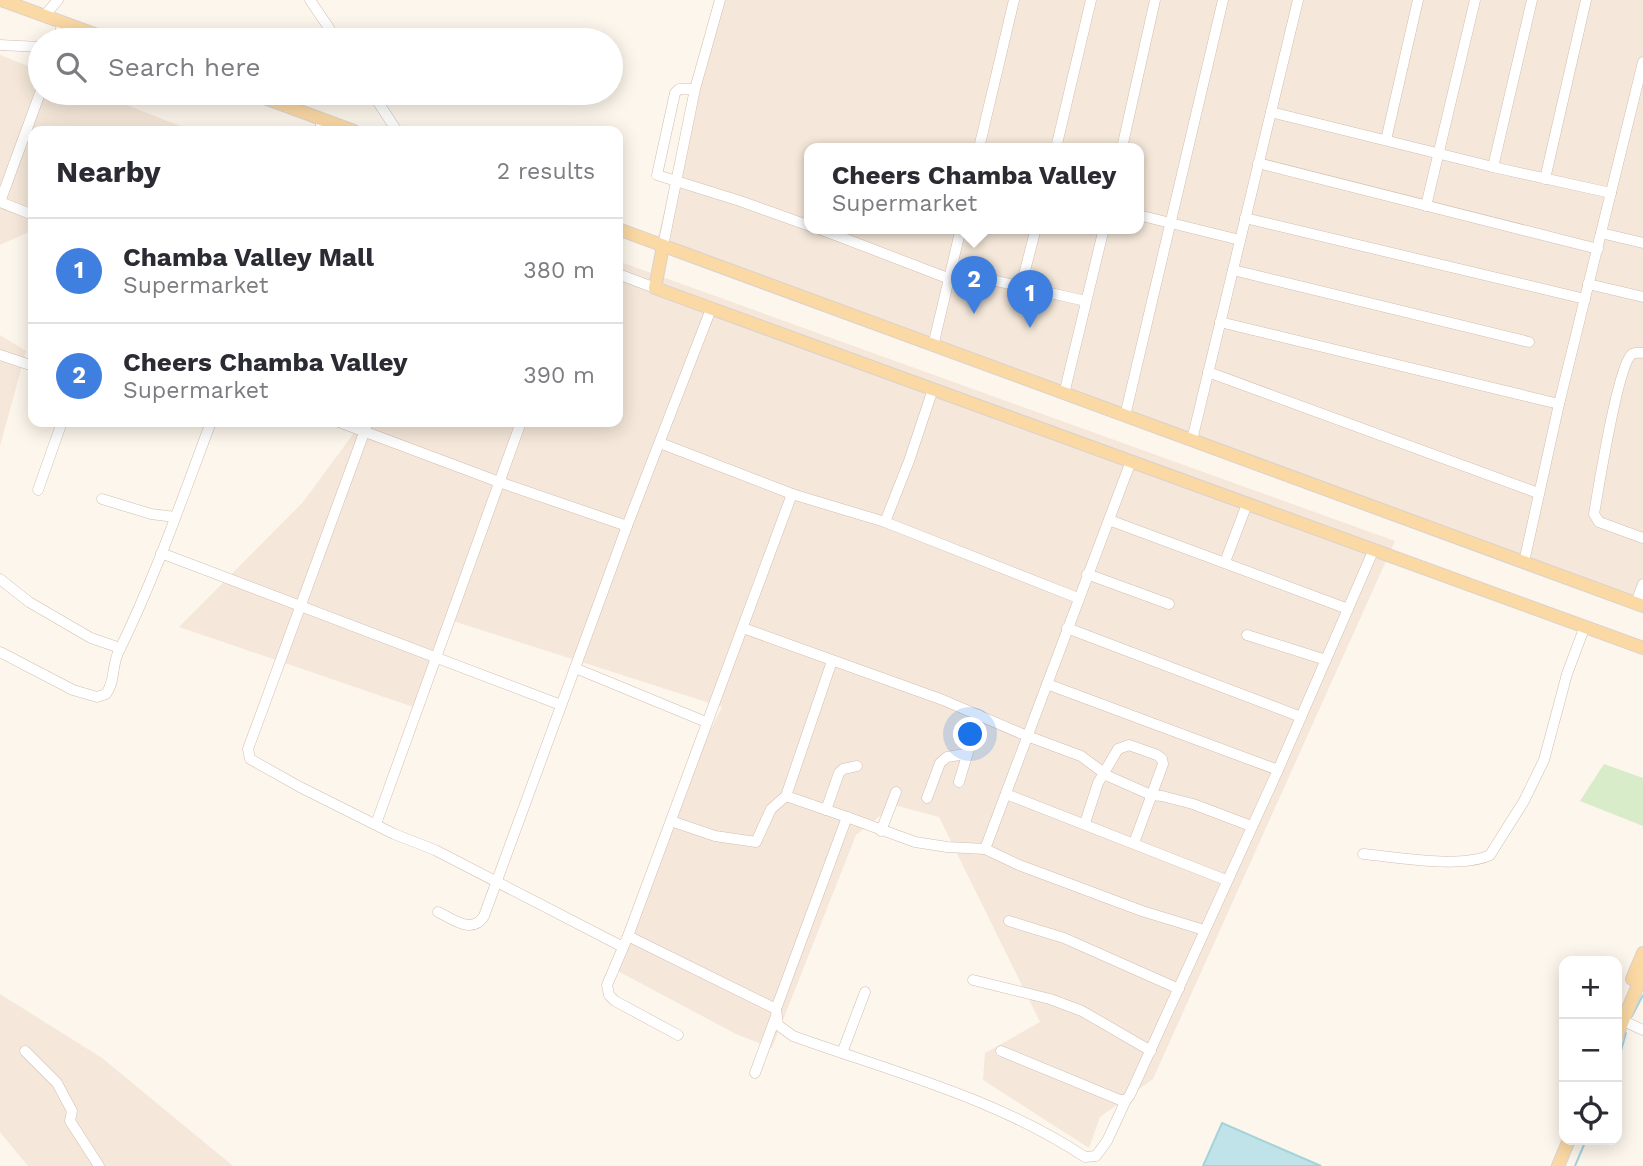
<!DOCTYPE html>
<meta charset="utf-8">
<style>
:root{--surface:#fff;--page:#f2f2f3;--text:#2b2b33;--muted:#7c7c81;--line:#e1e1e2;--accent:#2563eb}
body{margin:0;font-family:"Work Sans",sans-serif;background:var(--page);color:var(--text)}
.controls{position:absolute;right:21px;bottom:21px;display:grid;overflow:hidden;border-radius:14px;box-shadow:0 4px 18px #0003}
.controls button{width:63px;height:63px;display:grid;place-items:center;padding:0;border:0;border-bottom:2px solid var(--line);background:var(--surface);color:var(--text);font:35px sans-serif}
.you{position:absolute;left:971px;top:735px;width:24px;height:24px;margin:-18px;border:5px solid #fff;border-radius:50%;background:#1a73e8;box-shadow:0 0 0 10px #1a73e833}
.badge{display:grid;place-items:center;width:46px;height:46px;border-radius:50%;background:var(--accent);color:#fff;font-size:23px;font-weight:700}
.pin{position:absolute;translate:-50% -58px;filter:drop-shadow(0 2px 4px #0008)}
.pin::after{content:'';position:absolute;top:37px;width:24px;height:21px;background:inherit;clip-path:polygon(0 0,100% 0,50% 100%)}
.popup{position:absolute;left:804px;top:143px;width:340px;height:91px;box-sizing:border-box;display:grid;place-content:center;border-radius:14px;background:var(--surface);filter:drop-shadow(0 2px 5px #0005);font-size:23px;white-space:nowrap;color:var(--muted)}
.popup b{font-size:26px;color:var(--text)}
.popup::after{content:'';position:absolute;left:50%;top:100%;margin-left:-14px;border:14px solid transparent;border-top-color:var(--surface)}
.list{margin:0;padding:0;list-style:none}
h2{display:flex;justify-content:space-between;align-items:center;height:91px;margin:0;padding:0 28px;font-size:30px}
h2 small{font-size:23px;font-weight:400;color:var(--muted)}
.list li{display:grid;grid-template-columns:46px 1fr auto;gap:21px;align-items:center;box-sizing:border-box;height:105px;padding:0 28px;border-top:2px solid var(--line)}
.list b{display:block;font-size:26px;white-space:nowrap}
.list p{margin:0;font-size:23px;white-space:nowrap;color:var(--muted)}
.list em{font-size:23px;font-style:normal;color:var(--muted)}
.icon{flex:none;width:38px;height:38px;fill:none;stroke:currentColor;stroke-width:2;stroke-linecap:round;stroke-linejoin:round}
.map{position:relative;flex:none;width:1643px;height:1166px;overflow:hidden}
.search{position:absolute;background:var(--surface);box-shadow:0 4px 18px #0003;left:28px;top:28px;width:595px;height:77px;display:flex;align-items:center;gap:18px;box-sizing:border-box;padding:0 24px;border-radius:38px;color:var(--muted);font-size:26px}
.panel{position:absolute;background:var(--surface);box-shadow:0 4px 18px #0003;left:28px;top:126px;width:595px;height:301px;border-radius:14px}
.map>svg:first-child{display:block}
.residential{fill:#f5e8da;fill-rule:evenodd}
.green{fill:#d8ecc9}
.water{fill:#bfe3e8;stroke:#a5d3da;stroke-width:2}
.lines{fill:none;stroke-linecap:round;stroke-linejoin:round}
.stream{stroke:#a5d3da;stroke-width:2}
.minor-casing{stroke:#d1beb0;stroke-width:11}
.major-casing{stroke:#dad1cd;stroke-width:14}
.minor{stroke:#fff;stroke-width:10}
.major{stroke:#fbd9a5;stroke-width:12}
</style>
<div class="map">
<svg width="1643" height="1166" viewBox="0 0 1643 1166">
<rect width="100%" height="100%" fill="#fdf6ec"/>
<!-- residential -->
<g class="residential">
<path d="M714 0H1643V602L658 237ZM810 148H1138V228H810Z"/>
<path d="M0 55 40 71V93H96L193 131H33V230L0 245Z"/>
<path d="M618 261 1395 541 1153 1079 1100 1117 1089 1148 983 1080 985 1053 1040 1022 939 817 894 805 856 835 772 1048 736 1034 612 968 677 795 722 707 453 621 422 710 179 627 303 502 362 422H618Z"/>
<path d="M0 335 26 351 0 446Z"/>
<path d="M0 994 102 1058 233 1166H28L0 1132Z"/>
</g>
<!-- green -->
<path class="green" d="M1604 764 1643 778V826L1580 801Z"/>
<!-- water -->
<path class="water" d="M1222 1123 1321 1166H1203Z"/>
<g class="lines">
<!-- stream -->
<g class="stream">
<path d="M1632 1016 1643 995"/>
<path d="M1617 1065 1626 1033"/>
<path d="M1575 1166 1586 1140"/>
</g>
<!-- minor casing -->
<g class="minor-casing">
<g id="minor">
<path d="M310 0 337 40"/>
<path d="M44 16 58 0"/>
<path d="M58 40 63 22"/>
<path d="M0 45 40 47"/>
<path d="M695 89H679L675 93 657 175 740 201 810 226"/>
<path d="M372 93 397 131"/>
<path d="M1271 112 1493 167 1611 193"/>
<path d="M319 131 323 120"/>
<path d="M1386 140 1418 0"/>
<path d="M979 148 1014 0"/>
<path d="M1056 148 1091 0"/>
<path d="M1122 148 1155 0"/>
<path d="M1258 163 1598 249"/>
<path d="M1493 167 1532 0"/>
<path d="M1545 179 1586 0"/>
<path d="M0 202 40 93"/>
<path d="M0 202 33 215"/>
<path d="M1426 206 1475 0"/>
<path d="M1138 215 1240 240"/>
<path d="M1245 218 1585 299"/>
<path d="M817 228 950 279"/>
<path d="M1601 233 1643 243"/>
<path d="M663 246 695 89 720 0"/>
<path d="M1233 270 1529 342"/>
<path d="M952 271 1086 301"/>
<path d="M618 274 655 288"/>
<path d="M1588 284 1643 297"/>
<path d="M1021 286 1036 228"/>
<path d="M1220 322 1559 404"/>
<path d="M933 346 961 228"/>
<path d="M1643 353C1640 353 1636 352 1632 354 1618 364 1598 491 1594 514L1599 522 1643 538"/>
<path d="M0 355 33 366"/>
<path d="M1208 372 1538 493"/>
<path d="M1064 394 1104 228"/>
<path d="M1125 416 1223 0"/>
<path d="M339 422 499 482 627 526"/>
<path d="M368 422 248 749 250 759 300 787 394 834 435 850 623 947"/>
<path d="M1192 440 1298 0"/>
<path d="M660 443 792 494 885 522 1078 598"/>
<path d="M38 490 62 422"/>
<path d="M102 499 151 514 175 517"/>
<path d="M1109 520 1348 609"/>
<path d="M885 522 909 461 933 389"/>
<path d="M161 553 561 705"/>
<path d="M1225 562 1247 504"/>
<path d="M1524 562 1559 404 1643 62"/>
<path d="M1087 574 1169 604"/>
<path d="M0 579 29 602 91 638 120 648"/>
<path d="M1636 603 1643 584"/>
<path d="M743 628 943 700 1027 736 1081 756 1108 776 1151 795 1162 796 1193 804 1251 826"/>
<path d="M1067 628 1301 717"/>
<path d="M1247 635 1326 660"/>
<path d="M0 652 73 690 97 697 106 694C115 682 112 666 118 653 155 578 182 499 211 422"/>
<path d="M575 668 706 722"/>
<path d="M1047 684 1278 770"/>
<path d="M959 782 979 715"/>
<path d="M1006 794 1226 880"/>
<path d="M786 796 847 817 776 1009 778 1025 793 1036C893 1072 996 1098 1085 1157L1096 1156 1107 1141 1126 1100"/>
<path d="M927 798 940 763 947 757 965 754"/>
<path d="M826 810 839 773 843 769 857 766"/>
<path d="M847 817 915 842 947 847 985 849 1019 865 1142 911 1204 930"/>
<path d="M671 821 715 836 756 842 771 809 786 796 832 661"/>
<path d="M1085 823 1098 783 1118 749 1129 745 1157 755 1162 759 1163 764 1134 843"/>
<path d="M376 824 521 422"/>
<path d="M881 831 896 792"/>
<path d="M985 849 1131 461"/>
<path d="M1363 854C1396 857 1461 869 1490 855L1524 801 1544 760 1567 674 1585 626"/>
<path d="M438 912C453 919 472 935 484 916L627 526 711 309"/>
<path d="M1009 921 1064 938 1179 989"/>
<path d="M628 936 776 1009"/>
<path d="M973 980 1050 999 1082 1011 1151 1051"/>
<path d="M1617 1018 1643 1030"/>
<path d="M678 1035 615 1001 609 995 607 985 628 936 792 494"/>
<path d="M25 1051 57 1083 72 1111 70 1121 99 1166"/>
<path d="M1001 1051 1120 1100H1126L1130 1095 1278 770 1374 549"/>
<path d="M842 1053 865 992"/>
<path d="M755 1073 776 1016"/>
</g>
</g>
<!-- major casing -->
<g class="major-casing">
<g id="major">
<path d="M1 0 111 40"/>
<path d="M251 93 354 131"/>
<path d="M618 229 1643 606"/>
<path d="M663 246 655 288 1643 648"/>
<path d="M1632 979 1643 953"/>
<path d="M1617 1035 1643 973"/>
<path d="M1558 1166 1569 1140"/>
</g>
</g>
<!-- minor -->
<use href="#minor" class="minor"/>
<!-- major -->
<use href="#major" class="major"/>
</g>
</svg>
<div class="controls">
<button>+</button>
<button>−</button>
<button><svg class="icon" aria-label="locate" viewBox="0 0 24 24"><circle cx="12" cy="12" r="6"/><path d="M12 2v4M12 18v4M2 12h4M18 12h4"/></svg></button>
</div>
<div class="you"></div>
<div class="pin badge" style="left:1030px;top:328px;background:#3f7fe0">1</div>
<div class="pin badge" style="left:974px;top:314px;background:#3f7fe0">2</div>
<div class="popup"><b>Cheers Chamba Valley</b>Supermarket</div>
<div class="search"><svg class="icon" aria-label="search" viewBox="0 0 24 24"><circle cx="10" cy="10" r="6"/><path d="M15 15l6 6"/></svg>Search here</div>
<section class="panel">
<h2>Nearby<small>2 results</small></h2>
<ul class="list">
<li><span class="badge" style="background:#3f7fe0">1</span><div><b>Chamba Valley Mall</b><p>Supermarket</p></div><em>380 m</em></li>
<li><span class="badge" style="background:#3f7fe0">2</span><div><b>Cheers Chamba Valley</b><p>Supermarket</p></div><em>390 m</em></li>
</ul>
</section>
</div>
